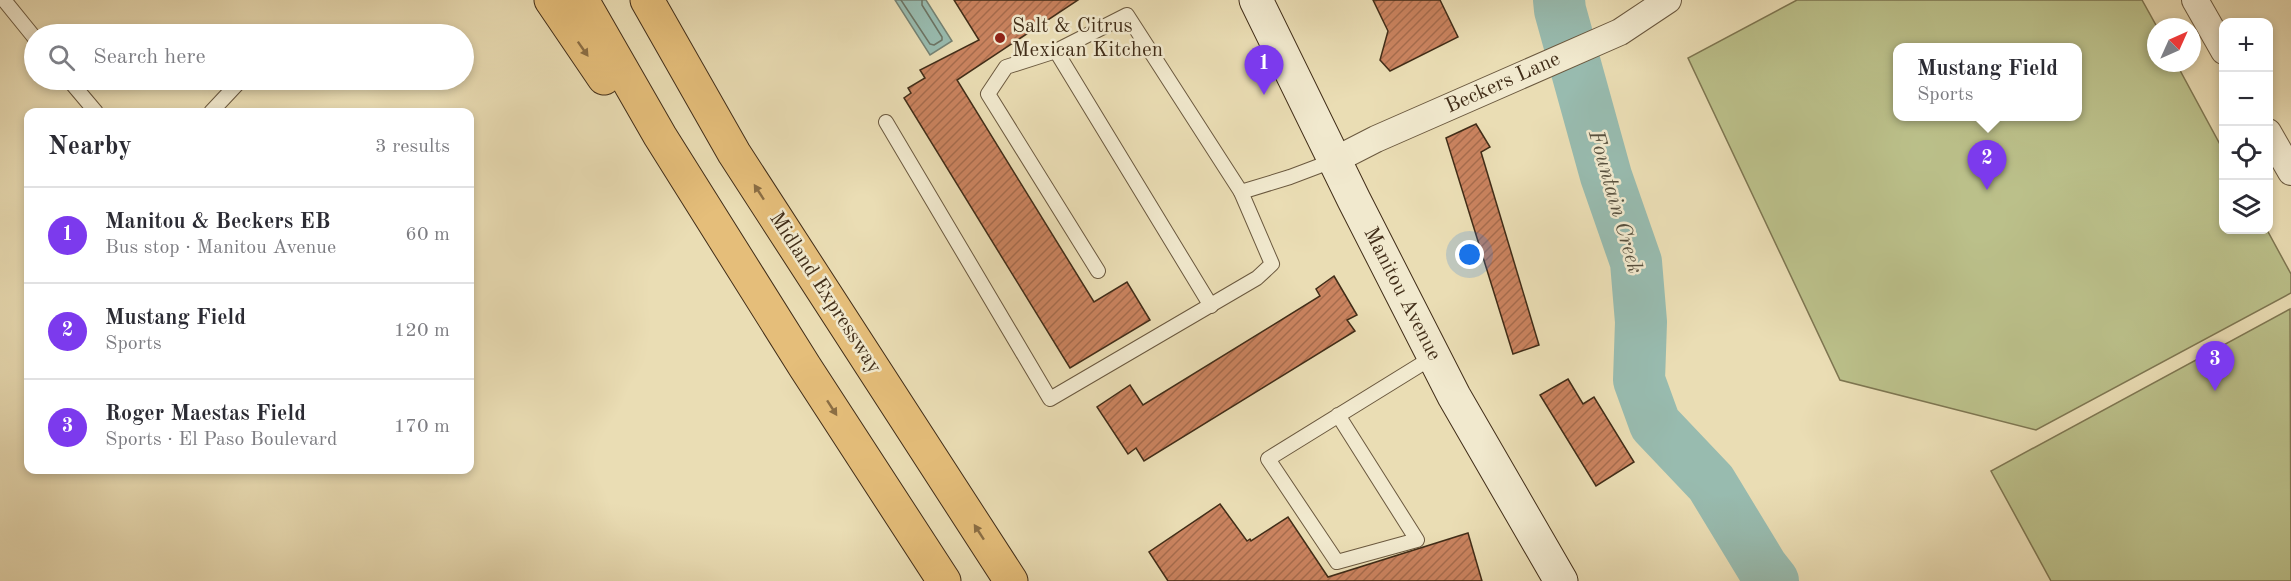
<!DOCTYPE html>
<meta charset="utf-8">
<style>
:root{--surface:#fff;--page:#f7f7f7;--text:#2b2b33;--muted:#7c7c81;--line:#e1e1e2;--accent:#7c3aed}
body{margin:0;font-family:"Old Standard TT",serif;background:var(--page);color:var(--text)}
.controls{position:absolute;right:18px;top:18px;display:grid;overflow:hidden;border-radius:12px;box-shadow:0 3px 9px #0003}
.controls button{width:54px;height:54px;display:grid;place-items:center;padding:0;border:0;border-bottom:2px solid var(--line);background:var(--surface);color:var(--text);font:30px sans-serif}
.compass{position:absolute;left:2147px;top:18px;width:54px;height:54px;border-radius:50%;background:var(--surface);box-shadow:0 3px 9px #0003;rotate:45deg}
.you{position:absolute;left:1470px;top:255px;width:21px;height:21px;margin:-15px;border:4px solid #fff;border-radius:50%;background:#1a73e8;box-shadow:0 0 0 9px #1a73e833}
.badge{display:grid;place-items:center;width:39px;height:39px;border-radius:50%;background:var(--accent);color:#fff;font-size:20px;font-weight:700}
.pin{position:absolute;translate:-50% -50px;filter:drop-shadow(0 2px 3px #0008)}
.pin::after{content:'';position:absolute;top:32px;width:21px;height:18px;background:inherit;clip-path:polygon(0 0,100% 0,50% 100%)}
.popup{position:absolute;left:1893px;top:43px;width:189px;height:78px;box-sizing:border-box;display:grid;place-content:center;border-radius:12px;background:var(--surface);filter:drop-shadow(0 2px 4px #0005);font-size:20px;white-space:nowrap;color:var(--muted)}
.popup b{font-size:22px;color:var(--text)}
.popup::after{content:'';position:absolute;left:50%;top:100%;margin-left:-12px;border:12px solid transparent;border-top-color:var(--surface)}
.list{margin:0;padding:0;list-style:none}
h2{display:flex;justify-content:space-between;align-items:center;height:78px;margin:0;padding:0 24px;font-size:26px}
h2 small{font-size:20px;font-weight:400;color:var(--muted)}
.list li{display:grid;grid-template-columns:39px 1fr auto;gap:18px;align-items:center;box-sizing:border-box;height:96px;padding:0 24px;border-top:2px solid var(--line)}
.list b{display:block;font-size:22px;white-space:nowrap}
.list p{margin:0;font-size:20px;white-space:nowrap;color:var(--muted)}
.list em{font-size:20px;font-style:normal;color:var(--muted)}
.icon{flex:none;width:33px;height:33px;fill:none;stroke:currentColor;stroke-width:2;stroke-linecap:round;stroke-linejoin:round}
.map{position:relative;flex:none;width:2291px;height:581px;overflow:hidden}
.search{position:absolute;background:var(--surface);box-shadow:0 3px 9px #0003;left:24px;top:24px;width:450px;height:66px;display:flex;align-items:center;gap:15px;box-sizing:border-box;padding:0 21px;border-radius:33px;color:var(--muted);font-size:22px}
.panel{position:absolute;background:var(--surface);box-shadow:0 3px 9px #0003;left:24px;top:108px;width:450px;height:366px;border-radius:12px}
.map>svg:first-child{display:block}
.pitch{fill:#bbc08a;stroke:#7e7651;stroke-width:1.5;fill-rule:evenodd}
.water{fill:#98bbaf;stroke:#758273;stroke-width:1.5}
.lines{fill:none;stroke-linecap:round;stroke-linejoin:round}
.shore{stroke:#6c7464;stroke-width:1.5}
.river{stroke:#98bbaf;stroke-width:52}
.building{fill:url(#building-hatch);stroke:#412d18;stroke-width:1.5}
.service-casing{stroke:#6b593f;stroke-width:16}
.minor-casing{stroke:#6b593f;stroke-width:28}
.secondary-casing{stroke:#412d18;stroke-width:35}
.trunk-casing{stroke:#412d18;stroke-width:35}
.service{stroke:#f1e9ce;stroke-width:14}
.minor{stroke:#f1e9ce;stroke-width:26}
.secondary{stroke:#f1e9ce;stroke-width:33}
.trunk{stroke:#e5be7a;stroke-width:33}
.oneway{fill:#8b6e44}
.poi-dot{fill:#8f2418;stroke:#f1e9ce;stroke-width:2}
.labels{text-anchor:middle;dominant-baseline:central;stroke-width:5;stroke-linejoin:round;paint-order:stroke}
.poi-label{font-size:21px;fill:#412d18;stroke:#f1e9ce;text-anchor:start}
.street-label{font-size:21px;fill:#412d18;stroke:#f1e9ce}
.water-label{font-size:22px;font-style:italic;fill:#57503e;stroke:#f1e9ce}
</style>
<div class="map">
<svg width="2291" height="581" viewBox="0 0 2291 581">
<defs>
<pattern id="building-hatch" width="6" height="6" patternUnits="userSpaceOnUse" patternTransform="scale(1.5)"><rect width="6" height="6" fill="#ca835f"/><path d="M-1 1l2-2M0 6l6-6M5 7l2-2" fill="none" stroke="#a66c4d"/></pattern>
</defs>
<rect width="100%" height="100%" fill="#eaddb4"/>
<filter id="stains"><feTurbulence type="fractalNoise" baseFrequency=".00333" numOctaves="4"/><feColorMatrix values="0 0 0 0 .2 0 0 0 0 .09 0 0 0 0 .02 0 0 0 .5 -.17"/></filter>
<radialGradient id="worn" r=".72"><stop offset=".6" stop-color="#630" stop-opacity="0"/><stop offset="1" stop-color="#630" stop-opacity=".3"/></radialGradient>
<!-- pitch -->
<g class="pitch">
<path d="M1797 0H2142L2157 27 2156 63H2176L2223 150 2224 230H2267L2291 274V293L2036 430 1840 380 1688 58ZM1897 48H2077V116H1897Z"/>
<path d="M2290 309 2291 581H2051L1991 471Z"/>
</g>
<!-- water -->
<path class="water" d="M895 0H926L952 41 930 55Z"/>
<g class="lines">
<!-- shore -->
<path class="shore" d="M901 0 930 44 934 45 942 40V37L922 5V0"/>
<!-- river -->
<path class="river" d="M1559 0 1560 10 1606 176 1636 262 1641 322 1639 380 1655 424 1711 483 1762 567 1773 581"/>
</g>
<!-- building -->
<g class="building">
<path d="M954 0H1078L957 80 1094 302 1127 282 1150 320 1070 368 904 98 911 93 908 88 925 78 920 70 979 40Z"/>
<path d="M1373 0H1440L1458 37 1390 71 1380 60 1388 31Z"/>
<path d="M1476 124 1490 147 1481 152 1539 345 1513 354 1446 138Z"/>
<path d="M1334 276 1357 315 1347 320 1355 331 1144 461 1136 448 1128 454 1097 407 1130 385 1143 405 1320 296 1316 289Z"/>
<path d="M1568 379 1583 404 1594 397 1634 462 1596 486 1540 395Z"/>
<path d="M1220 504 1247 541 1250 539 1251 541 1288 517 1328 577 1468 533 1482 581H1168L1149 552Z"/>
</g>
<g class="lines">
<!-- service casing -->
<g class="service-casing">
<g id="service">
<path d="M4 0 34 37"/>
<path d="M1056 51 1211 306"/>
<path d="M69 80 96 112"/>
<path d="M211 112 241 80"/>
<path d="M886 122 1050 399 1257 278 1272 264 1241 192"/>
<path d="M1098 271 988 94 1006 67 1056 51 1127 15 1241 192 1290 177 1335 160"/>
<path d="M1338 415 1417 540 1337 562 1268 459 1433 357"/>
</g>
</g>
<!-- minor casing -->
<g class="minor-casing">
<g id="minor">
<path d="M2195 0 2224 51"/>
<path d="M2268 132 2291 172"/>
<path d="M1335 160 1376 139 1620 32 1668 0"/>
</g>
</g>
<!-- secondary casing -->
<g class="secondary-casing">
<path id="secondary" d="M1256 0 1354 200 1454 396 1561 581"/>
</g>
<!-- trunk casing -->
<g class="trunk-casing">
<g id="trunk">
<path d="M551 0 604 78"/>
<path d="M582 0 660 136 805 367 944 581"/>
<path d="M647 0 734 153 1011 581"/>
</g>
</g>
<!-- service -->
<use href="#service" class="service"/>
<!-- minor -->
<use href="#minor" class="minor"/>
<!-- secondary -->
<use href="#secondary" class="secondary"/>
<!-- trunk -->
<use href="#trunk" class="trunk"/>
</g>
<!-- one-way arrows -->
<defs><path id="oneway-solid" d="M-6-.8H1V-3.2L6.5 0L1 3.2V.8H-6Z" transform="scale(1.5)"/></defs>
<g class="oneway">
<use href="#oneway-solid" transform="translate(583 49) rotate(55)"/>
<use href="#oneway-solid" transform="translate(759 192) rotate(-123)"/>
<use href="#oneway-solid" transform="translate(832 408) rotate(57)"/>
<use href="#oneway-solid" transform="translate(979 532) rotate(-123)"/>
</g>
<!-- markers -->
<circle class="poi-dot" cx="1000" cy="38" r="6"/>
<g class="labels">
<!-- poi labels -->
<g class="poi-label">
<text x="1012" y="26">Salt &amp; Citrus<tspan x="1012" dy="24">Mexican Kitchen</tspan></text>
</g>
<!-- street labels -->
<g class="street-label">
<text transform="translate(1503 83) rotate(-24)">Beckers Lane</text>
<text transform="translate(825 293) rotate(57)">Midland Expressway</text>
<text transform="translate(1402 294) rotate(63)">Manitou Avenue</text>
</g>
<!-- water labels -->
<g class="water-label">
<text transform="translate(1615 202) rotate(74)">Fountain Creek</text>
</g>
</g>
<rect width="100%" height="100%" filter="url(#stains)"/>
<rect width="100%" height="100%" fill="url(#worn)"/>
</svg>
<div class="controls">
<button>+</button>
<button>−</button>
<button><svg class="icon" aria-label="locate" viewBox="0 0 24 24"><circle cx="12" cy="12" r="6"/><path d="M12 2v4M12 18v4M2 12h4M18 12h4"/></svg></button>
<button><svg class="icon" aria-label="layers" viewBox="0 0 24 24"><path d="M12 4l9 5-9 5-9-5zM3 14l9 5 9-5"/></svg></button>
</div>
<svg class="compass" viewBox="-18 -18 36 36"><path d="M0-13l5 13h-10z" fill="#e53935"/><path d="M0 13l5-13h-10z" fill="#7c7c81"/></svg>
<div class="you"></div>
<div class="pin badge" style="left:1264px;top:95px">1</div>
<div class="pin badge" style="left:1987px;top:190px">2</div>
<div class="popup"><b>Mustang Field</b>Sports</div>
<div class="pin badge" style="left:2215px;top:391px">3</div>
<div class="search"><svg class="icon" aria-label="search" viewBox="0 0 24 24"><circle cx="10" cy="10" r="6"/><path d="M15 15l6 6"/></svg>Search here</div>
<section class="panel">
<h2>Nearby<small>3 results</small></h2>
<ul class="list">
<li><span class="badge">1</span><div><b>Manitou &amp; Beckers EB</b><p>Bus stop · Manitou Avenue</p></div><em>60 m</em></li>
<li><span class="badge">2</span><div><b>Mustang Field</b><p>Sports</p></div><em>120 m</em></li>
<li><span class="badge">3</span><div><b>Roger Maestas Field</b><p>Sports · El Paso Boulevard</p></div><em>170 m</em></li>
</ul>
</section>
</div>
